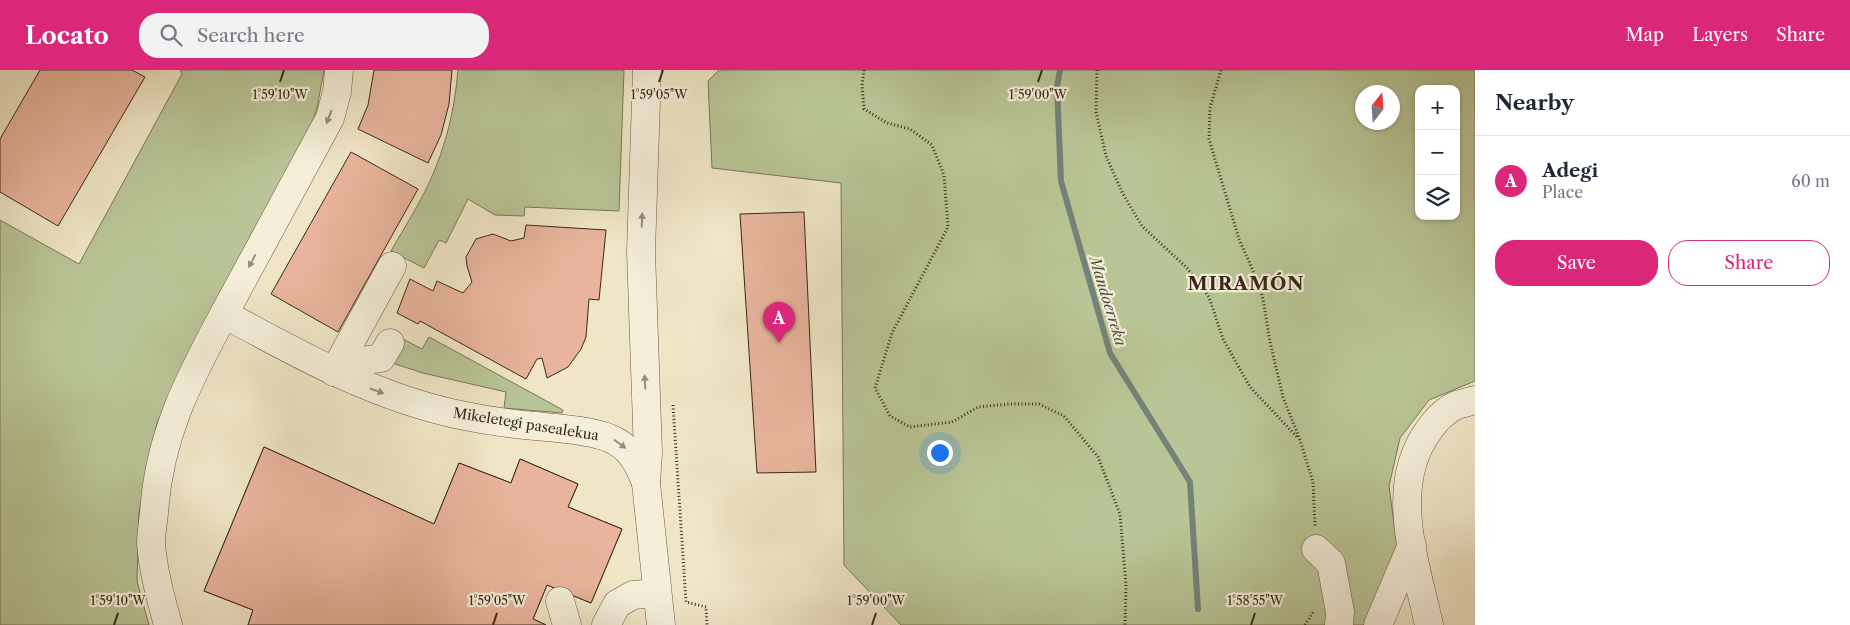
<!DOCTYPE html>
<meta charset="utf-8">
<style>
:root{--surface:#fff;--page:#f2f2f3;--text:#1f2937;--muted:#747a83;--line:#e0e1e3;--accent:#db2777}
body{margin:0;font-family:"Libre Caslon Text",serif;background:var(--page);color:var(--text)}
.controls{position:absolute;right:15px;top:15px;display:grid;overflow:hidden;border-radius:10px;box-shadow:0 1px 4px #0004}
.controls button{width:45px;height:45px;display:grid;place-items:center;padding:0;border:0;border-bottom:1px solid var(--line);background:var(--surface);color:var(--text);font:25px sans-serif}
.compass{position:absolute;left:1355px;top:15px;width:45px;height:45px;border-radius:50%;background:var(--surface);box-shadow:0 1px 4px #0004;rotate:17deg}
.you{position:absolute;left:939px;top:382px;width:18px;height:18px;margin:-12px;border:4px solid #fff;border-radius:50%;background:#1a73e8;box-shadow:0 0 0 8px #1a73e833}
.badge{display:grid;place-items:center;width:32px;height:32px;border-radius:50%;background:var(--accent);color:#fff;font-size:16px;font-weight:700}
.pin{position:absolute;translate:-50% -41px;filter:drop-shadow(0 1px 2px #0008)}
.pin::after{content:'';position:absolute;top:26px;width:18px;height:15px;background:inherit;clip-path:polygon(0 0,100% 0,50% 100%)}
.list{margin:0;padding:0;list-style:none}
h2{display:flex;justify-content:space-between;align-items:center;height:65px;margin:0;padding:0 20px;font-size:21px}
h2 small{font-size:16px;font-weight:400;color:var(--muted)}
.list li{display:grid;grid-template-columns:32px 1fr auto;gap:15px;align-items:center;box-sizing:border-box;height:90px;padding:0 20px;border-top:1px solid var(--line)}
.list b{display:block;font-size:19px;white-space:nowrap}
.list p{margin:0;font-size:16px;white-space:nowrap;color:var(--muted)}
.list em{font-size:16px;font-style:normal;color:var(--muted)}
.actions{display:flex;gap:10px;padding:15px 20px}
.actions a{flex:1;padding:11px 0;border:1px solid var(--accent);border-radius:20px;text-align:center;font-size:18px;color:var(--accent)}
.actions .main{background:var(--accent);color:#fff}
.icon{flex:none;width:28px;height:28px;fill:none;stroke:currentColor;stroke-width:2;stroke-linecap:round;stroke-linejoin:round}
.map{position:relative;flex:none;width:1475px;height:555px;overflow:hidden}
header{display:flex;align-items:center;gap:30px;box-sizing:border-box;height:70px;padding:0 25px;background:var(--accent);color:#fff}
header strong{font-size:24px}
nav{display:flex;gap:28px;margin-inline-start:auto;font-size:18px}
.search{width:350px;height:45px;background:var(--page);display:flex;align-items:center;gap:12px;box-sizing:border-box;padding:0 18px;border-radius:20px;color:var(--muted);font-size:19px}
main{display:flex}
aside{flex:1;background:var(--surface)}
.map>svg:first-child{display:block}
.green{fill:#b9c596;stroke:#7a7659;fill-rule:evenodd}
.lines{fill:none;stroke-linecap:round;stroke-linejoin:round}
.stream{stroke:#748378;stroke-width:6}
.building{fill:#e8b59c;stroke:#3b281c;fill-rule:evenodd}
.minor-casing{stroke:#685846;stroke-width:29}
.path{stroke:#3b281c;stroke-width:3;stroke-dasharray:1 2.5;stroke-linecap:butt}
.minor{stroke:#f5efda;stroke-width:28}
.oneway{fill:#988c7b}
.ticks{fill:none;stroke:#3b281c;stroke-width:2}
.labels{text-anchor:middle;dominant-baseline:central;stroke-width:4.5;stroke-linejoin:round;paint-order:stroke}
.street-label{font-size:14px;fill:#3b281c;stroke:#f5efda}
.water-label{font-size:15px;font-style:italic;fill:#534e42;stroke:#f5efda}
.district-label{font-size:19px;font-weight:bold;letter-spacing:1px;fill:#3b281c;stroke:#f5efda}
.ticks-label{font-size:12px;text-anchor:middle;fill:#3b281c;stroke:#f5efda;stroke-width:4.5;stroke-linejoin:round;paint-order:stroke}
</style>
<header>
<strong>Locato</strong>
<div class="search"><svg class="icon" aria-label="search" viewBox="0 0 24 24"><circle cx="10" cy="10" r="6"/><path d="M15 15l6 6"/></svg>Search here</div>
<nav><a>Map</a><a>Layers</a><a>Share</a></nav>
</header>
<main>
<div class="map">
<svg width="1475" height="555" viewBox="0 0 1475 555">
<rect width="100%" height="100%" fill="#f0e6c6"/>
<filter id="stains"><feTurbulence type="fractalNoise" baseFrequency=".004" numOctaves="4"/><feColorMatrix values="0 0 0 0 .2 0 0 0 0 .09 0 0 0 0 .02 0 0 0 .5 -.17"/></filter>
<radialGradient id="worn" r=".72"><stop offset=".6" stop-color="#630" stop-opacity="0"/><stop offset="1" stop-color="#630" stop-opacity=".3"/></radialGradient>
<!-- green -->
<g class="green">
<path d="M180 0H324L317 38 309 61 198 265 157 353 139 442 137 511 149 555H0V150L79 194 182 4Z"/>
<path d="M458 0H624L619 141 525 137 524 146 495 145 468 129 446 173 439 170 424 198 391 181C404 158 419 135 430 111 446 76 455 38 458 0Z"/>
<path d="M719 0H1475V311L1429 330 1400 368 1389 416 1398 484 1368 555H901L844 495 841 113 712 98 708 11ZM1419 19H1456V146H1419ZM1362 22H1392V52H1362Z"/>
<path d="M429 267 563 340 562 343 504 338 506 322 423 303 389 292 403 269 422 279Z"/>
</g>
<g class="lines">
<!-- stream -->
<path class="stream" d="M1060 0 1057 17 1061 111 1110 283 1190 412 1198 539"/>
</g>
<!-- building -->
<g class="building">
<path d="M40 0H132L145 7 58 156 0 122V69Z"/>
<path d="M374 0H452L449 34 441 65 428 93 358 59 368 35Z"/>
<path d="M351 82 418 119 338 262 271 224Z"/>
<path d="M804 142 816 402 757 403 740 144Z"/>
<path d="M526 155 606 160 599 230 589 229 586 267 581 279 568 297 547 308 542 288 537 289 526 309 420 251 418 254 397 243 410 209 433 221 437 211 463 223 472 212 467 196 466 187 476 169 493 164 511 171 524 168Z"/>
<path d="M264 377 434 454 459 393 511 413 520 389 578 414 568 437 622 459 591 533 547 515 533 549 546 555H509L514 543 451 517 435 555H248L253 540 204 521ZM369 476 410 494 384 553 343 535Z"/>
<path d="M264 377 434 454 459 393 511 413 520 389 578 414 568 437 622 459 591 533 547 515 533 549 546 555H248L253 540 204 521Z"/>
</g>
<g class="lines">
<!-- minor casing -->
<g class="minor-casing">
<g id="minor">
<path d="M339 0 337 22 330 48 224 244C300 285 374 327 460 345 484 350 509 354 535 356 556 358 590 360 609 368 630 376 639 394 646 413"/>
<path d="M647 0 641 182 648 383 646 413 661 555"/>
<path d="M334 302 392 196"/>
<path d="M334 302 368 290 381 288 390 273"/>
<path d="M1316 479 1331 493 1340 542 1339 555"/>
<path d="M560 531 567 555"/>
<path d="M168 555C161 529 153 501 151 473 151 463 153 453 154 443 159 366 188 311 224 244"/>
<path d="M606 555 617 534 633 525 657 523"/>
<path d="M1378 555 1412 475"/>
<path d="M1429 555C1416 494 1387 416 1429 360 1436 350 1445 340 1457 335 1462 333 1469 332 1475 330"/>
</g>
</g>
<!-- path -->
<g class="path">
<path d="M864 0 862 15 864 39 887 53 910 59 932 75 944 105 948 157 892 263 875 318 890 346 910 357 952 352 978 337 1010 334H1039L1064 346 1098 387 1120 444 1126 515 1125 555"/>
<path d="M1097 0 1096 42 1106 86 1123 124 1142 156 1187 198 1209 227 1223 269 1250 317 1298 368"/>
<path d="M1221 0 1210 38 1209 69 1239 169 1258 212 1263 229 1270 272 1283 327 1300 370 1313 412 1315 456"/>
<path d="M673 335 686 532 706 537 707 555"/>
<path d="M1305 555 1314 541"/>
</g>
<!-- minor -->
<use href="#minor" class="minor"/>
</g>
<!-- one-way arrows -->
<defs><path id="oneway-solid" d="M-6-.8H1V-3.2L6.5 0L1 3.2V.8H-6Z" transform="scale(1.25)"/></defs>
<g class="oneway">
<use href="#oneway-solid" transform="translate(329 47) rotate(111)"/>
<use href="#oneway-solid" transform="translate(642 150) rotate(-88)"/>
<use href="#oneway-solid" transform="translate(252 191) rotate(118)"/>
<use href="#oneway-solid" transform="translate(645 312) rotate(-93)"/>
<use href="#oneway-solid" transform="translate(377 321) rotate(19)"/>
<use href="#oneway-solid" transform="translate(620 374) rotate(36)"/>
</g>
<!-- ticks -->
<path class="ticks" d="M280 12 284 0M659 12 663 0M1038 12 1042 0M114 555 118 543M493 555 497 543M872 555 876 543M1251 555 1255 543"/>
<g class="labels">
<!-- street labels -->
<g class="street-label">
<text transform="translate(526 354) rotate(9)">Mikeletegi pasealekua</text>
</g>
<!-- water labels -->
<g class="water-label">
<text transform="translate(1108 231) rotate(73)">Mandoerreka</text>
</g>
<!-- district labels -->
<g class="district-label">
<text x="1246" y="213">MIRAMÓN</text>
</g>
</g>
<g class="ticks-label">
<text x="280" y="29">1°59'10"W</text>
<text x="659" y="29">1°59'05"W</text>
<text x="1038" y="29">1°59'00"W</text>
<text x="118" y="535">1°59'10"W</text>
<text x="497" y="535">1°59'05"W</text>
<text x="876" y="535">1°59'00"W</text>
<text x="1255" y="535">1°58'55"W</text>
</g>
<rect width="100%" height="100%" filter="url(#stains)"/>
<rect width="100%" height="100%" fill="url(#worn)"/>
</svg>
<div class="controls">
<button>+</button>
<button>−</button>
<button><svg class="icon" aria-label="layers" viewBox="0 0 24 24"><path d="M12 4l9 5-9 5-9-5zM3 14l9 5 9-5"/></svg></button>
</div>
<svg class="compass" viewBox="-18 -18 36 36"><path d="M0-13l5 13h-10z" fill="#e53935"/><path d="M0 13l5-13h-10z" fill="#747a83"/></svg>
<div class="you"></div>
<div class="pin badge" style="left:779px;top:273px">A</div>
</div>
<aside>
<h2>Nearby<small></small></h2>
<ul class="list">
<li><span class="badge">A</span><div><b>Adegi</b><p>Place</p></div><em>60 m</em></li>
</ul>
<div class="actions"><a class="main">Save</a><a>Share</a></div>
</aside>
</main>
